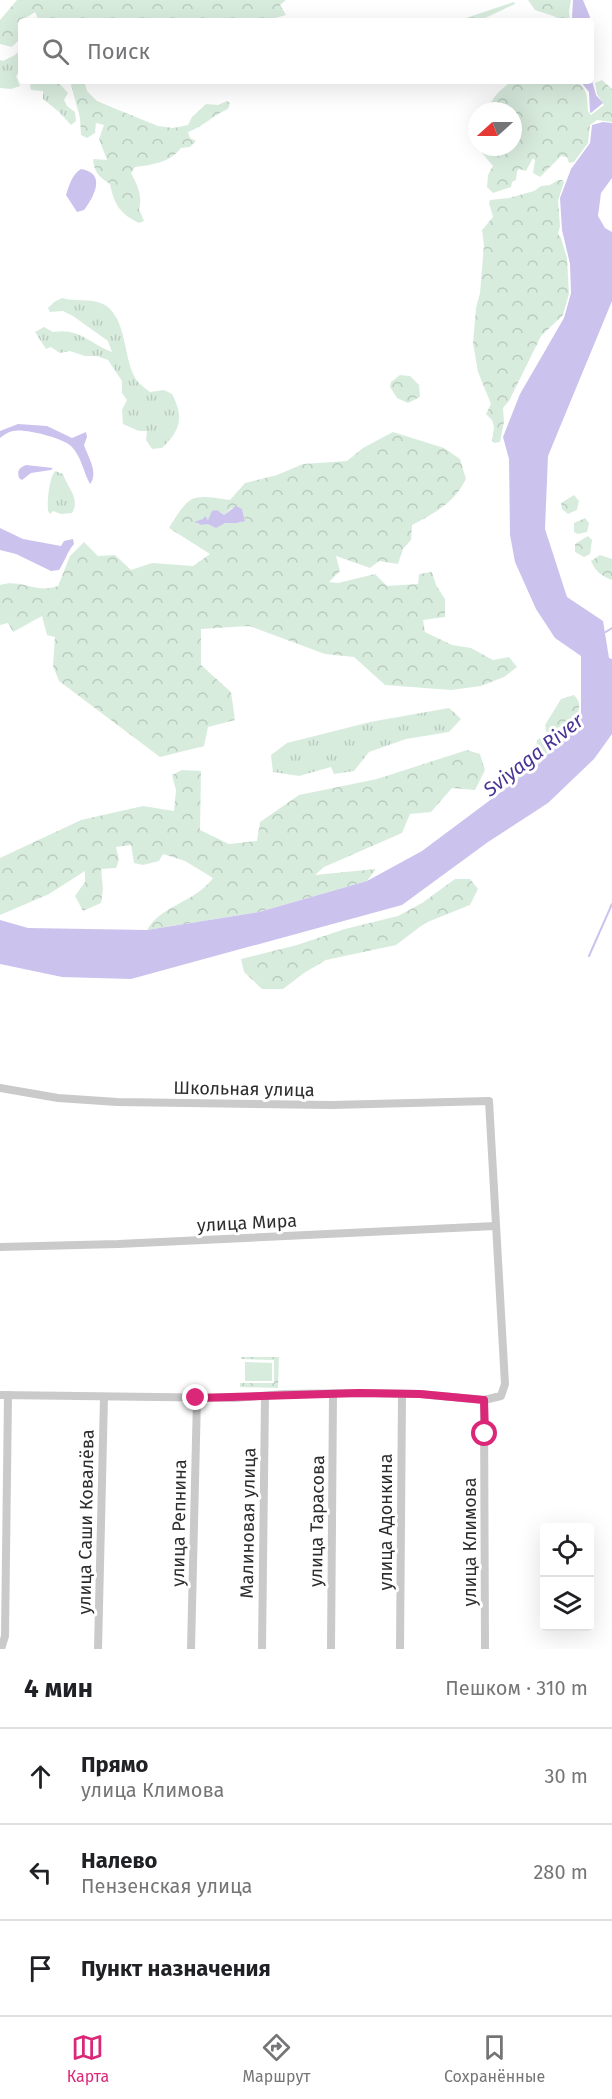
<!DOCTYPE html>
<html lang="ru">
<meta charset="utf-8">
<style>
:root{--surface:#fff;--page:#f6f6f6;--text:#202124;--muted:#757577;--line:#e0e0e0;--accent:#db2777}
body{margin:0;font-family:"Fira Sans",sans-serif;background:var(--page);color:var(--text)}
.controls{position:absolute;right:18px;bottom:18px;display:grid;overflow:hidden;border-radius:6px;box-shadow:0 6px 24px #0002}
.controls button{width:54px;height:54px;display:grid;place-items:center;padding:0;border:0;border-bottom:2px solid var(--line);background:var(--surface);color:var(--text);font:30px sans-serif}
.compass{position:absolute;left:468px;top:102px;width:54px;height:54px;border-radius:50%;background:var(--surface);box-shadow:0 6px 24px #0002;rotate:249deg}
.stop{position:absolute;width:18px;height:18px;margin:-14px;border:4px solid #db2777;border-radius:50%;background:#fff}
.stop.end{background:#db2777;border-color:#fff;box-shadow:0 2px 6px #0008}
.list{margin:0;padding:0;list-style:none}
h2{display:flex;justify-content:space-between;align-items:center;height:78px;margin:0;padding:0 24px;font-size:26px}
h2 small{font-size:20px;font-weight:400;color:var(--muted)}
.list li{display:grid;grid-template-columns:39px 1fr auto;gap:18px;align-items:center;box-sizing:border-box;height:96px;padding:0 24px;border-top:2px solid var(--line)}
.list b{display:block;font-size:22px;white-space:nowrap}
.list p{margin:0;font-size:20px;white-space:nowrap;color:var(--muted)}
.list em{font-size:20px;font-style:normal;color:var(--muted)}
.icon{flex:none;width:33px;height:33px;fill:none;stroke:currentColor;stroke-width:2;stroke-linecap:round;stroke-linejoin:round}
.map{position:relative;flex:none;width:612px;height:1649px;overflow:hidden}
.search{position:absolute;background:var(--surface);box-shadow:0 6px 24px #0002;left:18px;right:18px;top:18px;height:66px;display:flex;align-items:center;gap:15px;box-sizing:border-box;padding:0 21px;border-radius:6px;color:var(--muted);font-size:22px}
.sheet{height:366px;background:var(--surface)}
nav{display:flex;justify-content:space-around;align-items:center;box-sizing:border-box;height:84px;border-top:2px solid var(--line);background:var(--surface);font-size:16px;color:var(--muted)}
nav a{display:grid;justify-items:center;gap:3px}
nav .on{color:var(--accent)}
.map>svg:first-child{display:block}
.grass{fill:url(#grass-tufts)}
.forest{fill:url(#forest-crowns);fill-rule:evenodd}
.green{fill:#d8ecde}
.water{fill:#ccc2ee}
.lines{fill:none;stroke-linecap:round;stroke-linejoin:round}
.stream{stroke:#ccc2ee;stroke-width:2}
.street{stroke:#cacaca;stroke-width:8}
.route{stroke:#db2777;stroke-width:8}
.labels{text-anchor:middle;dominant-baseline:central;stroke-width:6;stroke-linejoin:round;paint-order:stroke}
.street-label{font-size:18px;fill:#2d2d2d;stroke:#fff}
.water-label{font-size:20px;font-style:italic;fill:#483496;stroke:#fff}
</style>
<div class="map">
<svg width="612" height="1649" viewBox="0 0 612 1649">
<defs>
<pattern id="grass-tufts" width="24" height="20" patternUnits="userSpaceOnUse" patternTransform="scale(1.5)"><rect width="24" height="20" fill="#d8ecde"/><path d="M3 7l-1-3M5 7V3M7 7l1-3M15 17l-1-3M17 17v-4M19 17l1-3" fill="none" stroke="#bacbbf"/></pattern>
<pattern id="forest-crowns" width="20" height="18" patternUnits="userSpaceOnUse" patternTransform="scale(1.5)"><rect width="20" height="18" fill="#d8ecde"/><path d="M2 6a3 3 0 1 1 6 0M12 15a3 3 0 1 1 6 0" fill="none" stroke="#bacbbf"/></pattern>
</defs>
<rect width="100%" height="100%" fill="#fff"/>
<!-- grass -->
<g class="grass">
<path d="M21 49V70L16 76 20 86 11 89 0 88V60L3 61 15 55Z"/>
<path d="M32 81H57L68 93 64 100 67 106 75 112 76 121 71 125 59 112 43 99V91L31 90 30 86Z"/>
<path d="M62 298C74 302 91 298 103 304 125 315 124 352 132 371 135 381 142 386 150 392L164 390 172 394C184 417 181 430 162 448L152 449 146 440 147 431H139L123 424 122 410 127 400 122 393V381L108 360 97 356H85L70 351 60 353 51 347 46 349 35 332 44 327 53 332C80 328 90 344 112 352L108 341 73 316 63 311 50 312 48 308 54 302Z"/>
<path d="M55 471 63 474C67 487 81 499 72 513L61 514 53 511 50 514 48 511C47 502 49 478 55 471Z"/>
<path d="M449 708 461 719 449 732 406 739 369 752 354 771 334 774 331 767 299 776 273 772 271 755 287 743 370 722Z"/>
</g>
<!-- forest -->
<g class="forest">
<path d="M17 0H286L280 5 286 15 272 19 258 18 255 21H39L35 12 21 21V38L12 47 0 44V20Z"/>
<path d="M528 0H571L569 11 570 21H558L556 17 535 10Z"/>
<path d="M514 2 515 4 479 21H404L412 19H463Z"/>
<path d="M602 80 612 89V122L597 120 590 125 588 143 574 162 569 163 567 157 561 156 540 177 533 173 535 160 533 158 526 171 519 169 517 171 516 180 512 182 511 187 493 193 487 187 488 175 493 166 482 153V147H513V111H487C492 98 501 87 514 81H577C588 90 587 97 588 111L591 115 604 105 597 94 595 83Z"/>
<path d="M70 81H84L87 91 97 101 116 109 158 126 173 128 188 125 192 117 206 104 218 105 227 101 230 103 228 109C213 115 203 127 188 132L190 138 196 141 190 147 181 148C171 162 152 165 135 167L131 173C137 184 143 197 139 209L144 221 139 223C120 214 114 204 110 184 99 177 94 172 93 159L107 160 99 139 104 125 96 123 95 133 87 138 81 135 80 118Z"/>
<path d="M558 180H562L564 182 558 201 560 226 558 234 561 238 567 258 569 294 563 315 541 336 509 401 503 408 504 422 500 442 494 443 492 441 494 427 492 420 486 414 491 404 478 372 473 343 476 308 480 293 484 245 482 230 493 217 489 203 490 200 509 198 534 191 541 186 550 185Z"/>
<path d="M400 375 410 376 419 385 420 397 408 403 397 398 390 387 391 382Z"/>
<path d="M393 432 444 448 460 459 466 479C454 503 435 513 412 525L411 540 403 549 398 564 379 561 370 568 336 556 340 571 329 582 338 583 375 574 387 586 418 584 419 574 432 572 436 585 445 599V617L423 620 425 632 452 645 471 648 493 660 509 657 517 667 504 677 481 686 451 690 385 685 354 657 325 654 249 626 201 629V665L231 692 235 720 208 727 204 746 160 757 59 681 53 666 55 637 47 635 42 616 13 632 8 623 0 625V585C20 578 36 594 58 586L70 556 84 542 98 556 115 555 131 570 152 563 193 566 210 554 169 528C190 494 190 494 230 500L245 483 277 475 303 464 347 461 363 448ZM232 508 242 509 245 521C231 523 215 522 201 525L198 522 206 518 208 520 217 510 224 515Z"/>
<path d="M574 495 579 501 577 510 568 514 562 509 561 503Z"/>
<path d="M585 518 589 523 587 532 578 534 574 532V523Z"/>
<path d="M588 536 592 540 590 554 584 557 575 552V544Z"/>
<path d="M600 555 612 559V580C601 576 595 571 591 561Z"/>
<path d="M574 695C589 710 568 723 561 734 559 737 558 740 556 743L553 744 548 739 545 725 561 699Z"/>
<path d="M542 737H544L548 746V752L532 774 504 791 500 783 513 779C514 765 525 762 530 752L536 749 537 740Z"/>
<path d="M467 750 480 754 485 770 475 790 452 788 431 812 410 814 402 833 324 867 315 875 376 869 367 881 259 912 147 930C161 905 196 902 213 878L185 861 163 854 159 861 143 865 134 863 131 845 116 847 119 860 116 868 101 869 103 889 101 903 83 911 75 896 85 882V871L49 894 0 915V858L81 820 143 806 174 811 176 790 172 775 182 770 201 771 200 830 229 844 257 841 260 822 299 795 377 779Z"/>
<path d="M455 879H470L478 889 470 905 425 923 396 945 326 960 304 973 283 989H262L244 972 241 959 297 945 345 929 398 916 422 903Z"/>
<path d="M241 1357H279L278 1388 240 1387V1383H274V1360L241 1359Z"/>
</g>
<!-- green -->
<path class="green" d="M245 1362 272 1363V1381H245Z"/>
<!-- water -->
<g class="water">
<path d="M573 0H583L590 17 588 21H574L572 18Z"/>
<path d="M591 77 596 95 603 103 591 113 590 112 589 92 580 81H591Z"/>
<path d="M603 122 612 123V178L601 193 598 216 605 228 612 232V301L548 456 545 529 567 597 603 621 609 658 612 659V734L594 759 548 803 488 842 402 905 131 979 62 977 0 964V920L28 928 147 930 259 912 367 881 422 851 540 763 581 717V656L555 638 536 609 515 562 510 535 509 459 503 437 520 394 564 318 571 293 570 264 562 230 560 198 571 169 590 143 592 125Z"/>
<path d="M81 169C107 173 94 197 84 210L77 212 66 195C69 186 72 174 81 169Z"/>
<path d="M18 424 47 426 72 438 86 432 87 437 84 445C88 457 99 473 90 484 83 472 82 457 71 446 63 438 24 428 13 431 8 432 4 435 0 438V431Z"/>
<path d="M26 465 53 468 51 470 31 473 22 480 19 478C17 470 19 468 26 465Z"/>
<path d="M236 506 242 509 245 521 236 523H225L216 528 208 524 201 525 198 523 194 522 203 519 205 516 208 520 212 511 217 510 224 515Z"/>
<path d="M0 528 23 539 61 546 64 541 73 539 74 544C67 552 65 561 59 570L51 571 16 554 0 550Z"/>
</g>
<g class="lines">
<!-- stream -->
<g class="stream">
<path d="M604 633 612 628"/>
<path d="M589 956 612 904"/>
</g>
<!-- street -->
<g class="street">
<path d="M0 1088 58 1098 117 1102 332 1105 489 1101 505 1384 501 1396 484 1400 420 1394 359 1393 284 1394 234 1398 0 1395"/>
<path d="M0 1247 118 1244 495 1226"/>
<path d="M484 1400 485 1649"/>
<path d="M1 1649 5 1636 8 1395"/>
<path d="M98 1649 104 1397"/>
<path d="M191 1649 197 1398"/>
<path d="M262 1649 265 1397"/>
<path d="M331 1649 333 1394"/>
<path d="M400 1649 402 1395"/>
</g>
</g>
<g class="lines">
<!-- route -->
<path class="route" d="M196 1398 359 1393 420 1394 484 1400 485 1434"/>
</g>
<g class="labels">
<!-- street labels -->
<g class="street-label">
<text transform="translate(244 1089) rotate(1)">Школьная улица</text>
<text transform="translate(247 1223) rotate(-3)">улица Мира</text>
<text transform="translate(317 1521) rotate(-89)">улица Тарасова</text>
<text transform="translate(86 1522) rotate(-89)">улица Саши Ковалёва</text>
<text transform="translate(386 1522) rotate(-90)">улица Адонкина</text>
<text transform="translate(179 1523) rotate(-89)">улица Репнина</text>
<text transform="translate(248 1523) rotate(-89)">Малиновая улица</text>
<text transform="translate(470 1542) rotate(-90)">улица Климова</text>
</g>
<!-- water labels -->
<g class="water-label">
<text transform="translate(533 755) rotate(-38)">Sviyaga River</text>
</g>
</g>
</svg>
<div class="controls">
<button><svg class="icon" aria-label="locate" viewBox="0 0 24 24"><circle cx="12" cy="12" r="6"/><path d="M12 2v4M12 18v4M2 12h4M18 12h4"/></svg></button>
<button><svg class="icon" aria-label="layers" viewBox="0 0 24 24"><path d="M12 4l9 5-9 5-9-5zM3 14l9 5 9-5"/></svg></button>
</div>
<svg class="compass" viewBox="-18 -18 36 36"><path d="M0-13l5 13h-10z" fill="#e53935"/><path d="M0 13l5-13h-10z" fill="#757577"/></svg>
<div class="stop" style="left:485px;top:1434px"></div>
<div class="stop end" style="left:196px;top:1398px"></div>
<div class="search"><svg class="icon" aria-label="search" viewBox="0 0 24 24"><circle cx="10" cy="10" r="6"/><path d="M15 15l6 6"/></svg>Поиск</div>
</div>
<section class="sheet">
<h2>4 мин<small>Пешком · 310 m</small></h2>
<ul class="list">
<li><svg class="icon" aria-label="ahead" viewBox="0 0 24 24"><path d="M12 20V5M6 11l6-6 6 6"/></svg><div><b>Прямо</b><p>улица Климова</p></div><em>30 m</em></li>
<li><svg class="icon" aria-label="left" viewBox="0 0 24 24"><path d="M17 20v-9H6M10 6l-5 5 5 5"/></svg><div><b>Налево</b><p>Пензенская улица</p></div><em>280 m</em></li>
<li><svg class="icon" aria-label="arrive" viewBox="0 0 24 24"><path d="M6 21V4h12l-3 4 3 4H6"/></svg><div><b>Пункт назначения</b></div></li>
</ul>
</section>
<nav>
<a class="on"><svg class="icon" aria-label="map" viewBox="0 0 24 24"><path d="M3 6l6-2 6 2 6-2v14l-6 2-6-2-6 2zM9 4v14M15 6v14"/></svg>Карта</a>
<a><svg class="icon" aria-label="directions" viewBox="0 0 24 24"><path d="M12 3l9 9-9 9-9-9zM9 14v-3h6M13 9l2 2-2 2"/></svg>Маршрут</a>
<a><svg class="icon" aria-label="saved" viewBox="0 0 24 24"><path d="M7 4h10v16l-5-4-5 4z"/></svg>Сохранённые</a>
</nav>
